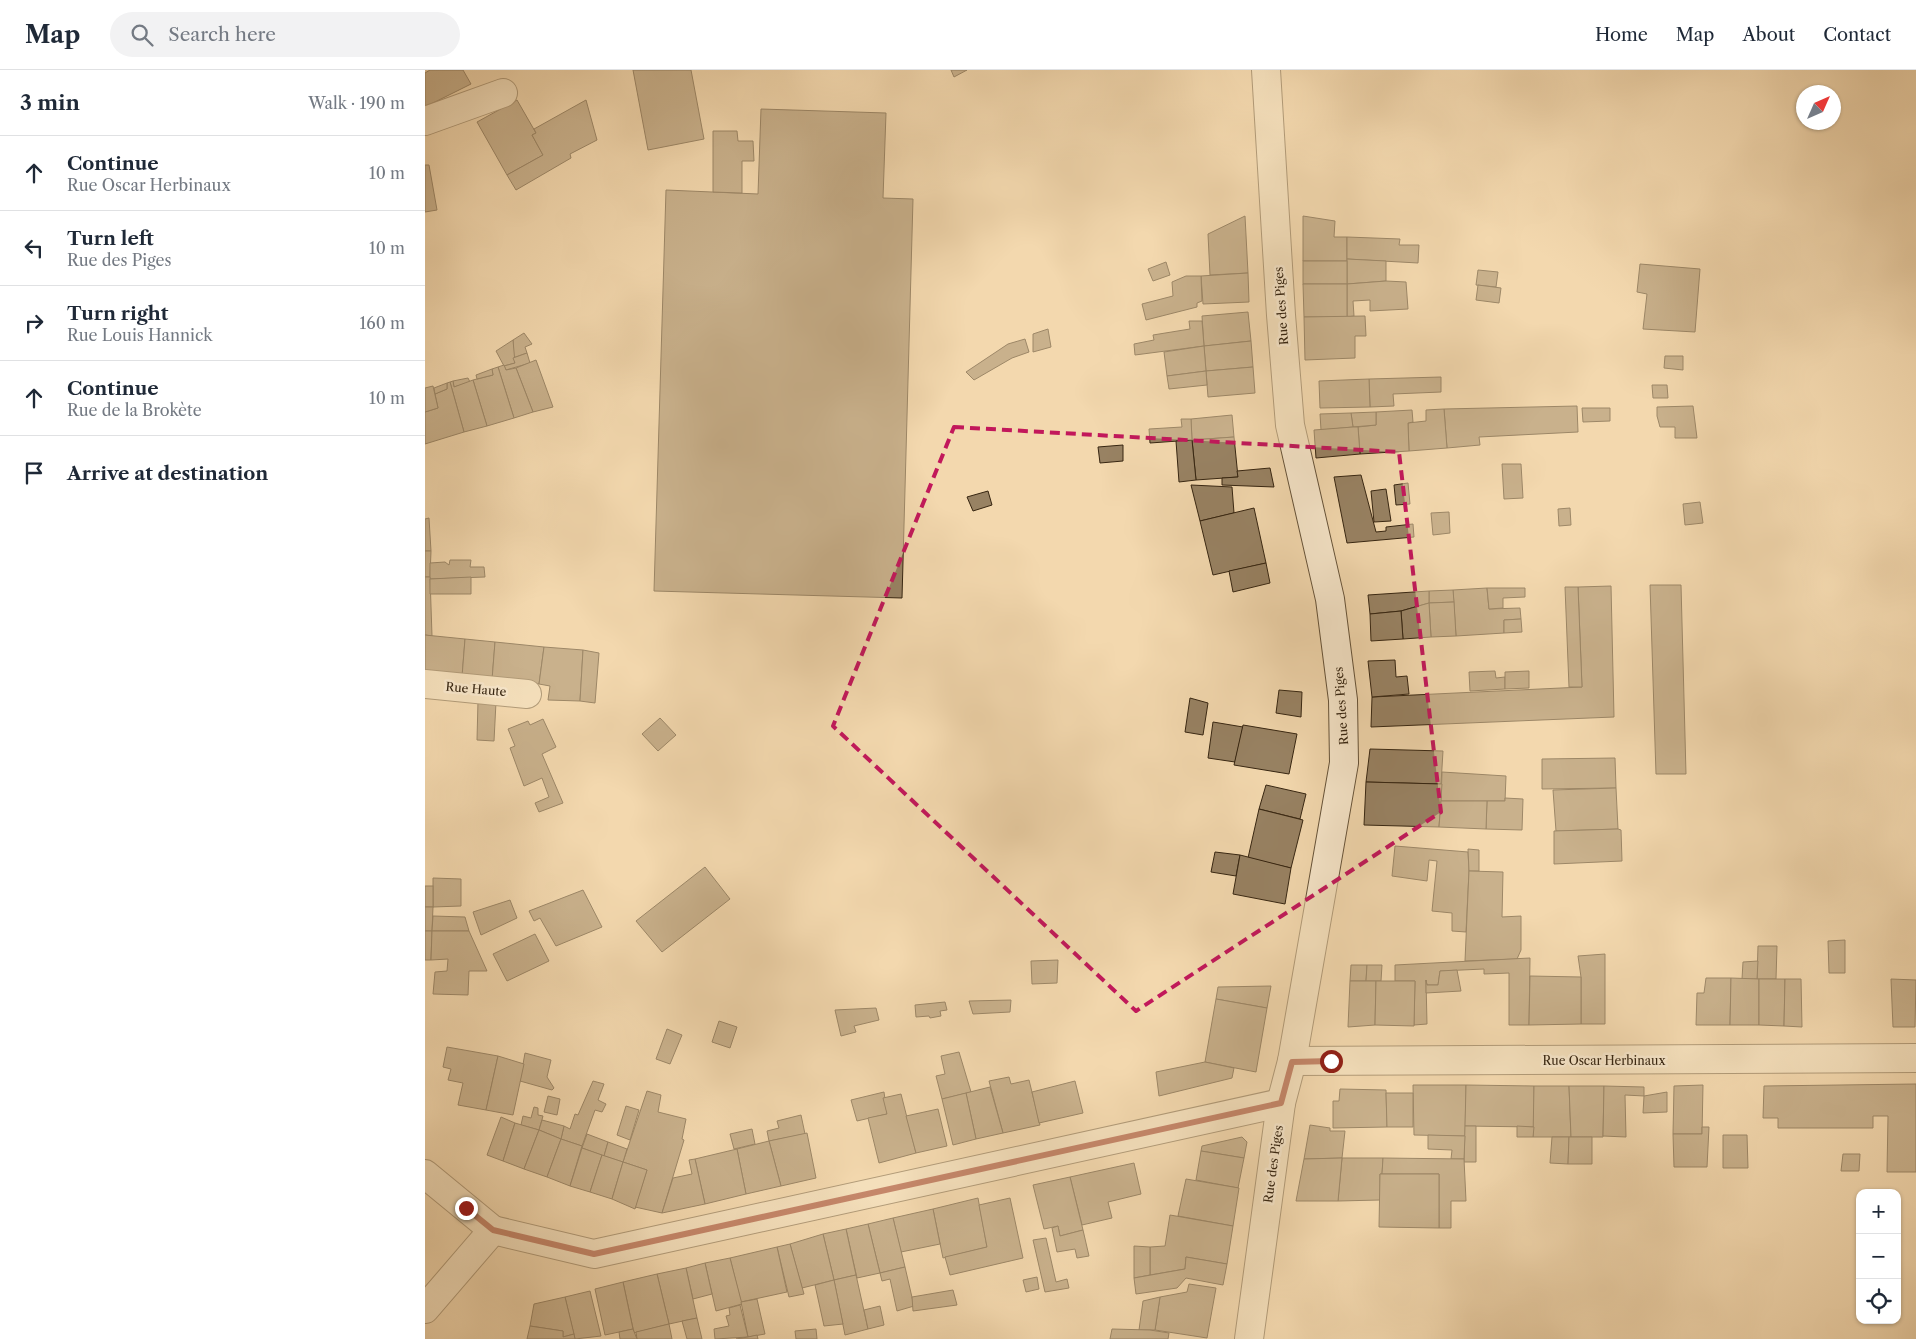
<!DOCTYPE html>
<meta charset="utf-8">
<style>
:root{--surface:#fff;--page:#f2f2f3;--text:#1f2937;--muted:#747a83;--line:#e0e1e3}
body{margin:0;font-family:"Libre Caslon Text",serif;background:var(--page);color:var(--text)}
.controls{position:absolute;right:15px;bottom:15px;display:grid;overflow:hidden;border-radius:10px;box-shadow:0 1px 4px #0004}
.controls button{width:45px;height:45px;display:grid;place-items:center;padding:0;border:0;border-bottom:1px solid var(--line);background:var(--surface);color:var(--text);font:25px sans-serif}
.compass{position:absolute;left:1371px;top:15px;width:45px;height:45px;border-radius:50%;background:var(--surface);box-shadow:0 1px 4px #0004;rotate:45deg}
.stop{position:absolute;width:15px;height:15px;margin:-11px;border:4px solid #8f2418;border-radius:50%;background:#fff}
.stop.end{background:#8f2418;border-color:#fff;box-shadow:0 1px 5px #0008}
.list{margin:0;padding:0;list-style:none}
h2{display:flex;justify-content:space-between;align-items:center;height:65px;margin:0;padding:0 20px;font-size:21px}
h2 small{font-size:16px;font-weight:400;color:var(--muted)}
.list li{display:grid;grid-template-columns:32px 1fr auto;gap:15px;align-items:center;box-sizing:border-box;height:75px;padding:0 20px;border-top:1px solid var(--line)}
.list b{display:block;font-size:19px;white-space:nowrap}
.list p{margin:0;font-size:16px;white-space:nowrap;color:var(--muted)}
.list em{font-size:16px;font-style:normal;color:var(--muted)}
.icon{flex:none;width:28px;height:28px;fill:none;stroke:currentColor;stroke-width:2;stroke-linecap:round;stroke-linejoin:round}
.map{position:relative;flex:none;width:1491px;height:1269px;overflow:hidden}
header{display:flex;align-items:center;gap:30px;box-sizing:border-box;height:70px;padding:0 25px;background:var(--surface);border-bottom:1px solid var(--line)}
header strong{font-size:24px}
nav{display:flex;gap:28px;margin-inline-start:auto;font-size:18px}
.search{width:350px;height:45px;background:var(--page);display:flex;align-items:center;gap:12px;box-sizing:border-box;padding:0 18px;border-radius:28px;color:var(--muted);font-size:19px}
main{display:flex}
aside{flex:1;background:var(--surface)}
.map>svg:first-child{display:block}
.building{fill:#988263;stroke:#362511}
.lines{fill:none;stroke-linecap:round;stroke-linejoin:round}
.minor-casing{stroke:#655238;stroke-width:30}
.minor{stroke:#f7e6ca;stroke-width:28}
.route{stroke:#8f2418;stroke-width:6}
.marked{fill:none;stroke:#c2185b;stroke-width:4;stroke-dasharray:10 6;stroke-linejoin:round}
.labels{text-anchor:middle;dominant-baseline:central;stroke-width:5;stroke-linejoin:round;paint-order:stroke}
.street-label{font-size:12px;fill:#362511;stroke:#f7e6ca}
</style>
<header>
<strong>Map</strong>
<div class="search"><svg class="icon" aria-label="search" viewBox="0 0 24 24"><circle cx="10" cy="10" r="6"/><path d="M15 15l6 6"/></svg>Search here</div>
<nav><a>Home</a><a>Map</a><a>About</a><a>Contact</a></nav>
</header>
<main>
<aside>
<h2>3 min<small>Walk · 190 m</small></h2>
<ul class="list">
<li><svg class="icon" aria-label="ahead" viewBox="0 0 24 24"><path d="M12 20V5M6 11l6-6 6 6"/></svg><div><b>Continue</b><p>Rue Oscar Herbinaux</p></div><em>10 m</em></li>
<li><svg class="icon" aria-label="left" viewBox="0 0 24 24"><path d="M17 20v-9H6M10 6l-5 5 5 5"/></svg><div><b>Turn left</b><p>Rue des Piges</p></div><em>10 m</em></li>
<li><svg class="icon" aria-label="right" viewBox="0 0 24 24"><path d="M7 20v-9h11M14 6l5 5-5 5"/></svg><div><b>Turn right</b><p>Rue Louis Hannick</p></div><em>160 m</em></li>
<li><svg class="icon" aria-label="ahead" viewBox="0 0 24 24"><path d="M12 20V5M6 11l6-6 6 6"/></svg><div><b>Continue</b><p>Rue de la Brokète</p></div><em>10 m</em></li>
<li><svg class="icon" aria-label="arrive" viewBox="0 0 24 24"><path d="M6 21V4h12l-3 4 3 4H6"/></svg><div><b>Arrive at destination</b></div></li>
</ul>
</aside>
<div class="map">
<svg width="1491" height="1269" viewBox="0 0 1491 1269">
<rect width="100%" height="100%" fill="#f3d8ae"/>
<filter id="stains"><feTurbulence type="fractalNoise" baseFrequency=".004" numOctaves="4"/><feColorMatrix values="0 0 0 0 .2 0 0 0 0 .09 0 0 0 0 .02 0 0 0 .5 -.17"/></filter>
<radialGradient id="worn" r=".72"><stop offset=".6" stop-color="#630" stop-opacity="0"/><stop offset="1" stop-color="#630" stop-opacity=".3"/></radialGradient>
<!-- building -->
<g class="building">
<path d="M5 0H38L46 14 0 37V3Z"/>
<path d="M208 0H266L279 69 223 80Z"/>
<path d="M526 0H542L529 7Z"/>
<path d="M92 30 111 63 107 65 118 85 82 105 52 52Z"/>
<path d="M161 30 172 70 145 84 146 88 91 120 82 105 118 85 107 65 111 63 109 59Z"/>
<path d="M336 39 461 43 458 128 488 129 477 528 229 521 241 120 333 124Z"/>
<path d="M288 61H312L313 71H328L329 91H317V123L288 122Z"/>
<path d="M0 95H4L12 140 0 142Z"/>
<path d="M820 146 823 203 785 205 783 164Z"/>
<path d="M878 146 910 151 909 167H922V191H878Z"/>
<path d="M922 167 975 169 974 175H994L993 193 922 189Z"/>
<path d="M922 189 961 191V211L922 214Z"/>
<rect x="878" y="191" width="44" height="23"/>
<path d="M741 192 745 205 728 211 723 199Z"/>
<path d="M1215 194 1275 199 1270 262 1218 259 1222 224 1212 222Z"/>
<path d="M1053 200 1073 202 1071 217 1051 215Z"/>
<path d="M823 203 824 232 778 234 776 206Z"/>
<path d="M761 206H776L777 231 772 233V237L721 250 717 234 748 226 747 212Z"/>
<path d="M961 211 981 212 983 239 945 241V230L928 231 929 246 922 247V214Z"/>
<path d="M878 214H922V247H879Z"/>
<path d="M1053 215 1076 218 1074 233 1051 230Z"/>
<path d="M823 242 826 271 779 276 777 246Z"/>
<path d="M940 246 941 266H930V288L880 290 879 247Z"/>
<path d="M764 251H777L779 276 710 285 709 274 729 270 728 265 765 259Z"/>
<path d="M623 259 626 277 608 282V264Z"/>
<path d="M99 263 107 274 100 277 102 283 88 288V270Z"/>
<path d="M600 269 604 282 587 288 549 310 541 302 583 274Z"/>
<path d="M88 270 90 293 79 296 71 281Z"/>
<path d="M826 271 828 297 781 301 779 276Z"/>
<path d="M779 276 781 301 742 306 739 282Z"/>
<path d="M102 283 105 293 81 300 79 296 90 293 88 288Z"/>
<path d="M1240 286H1258V300L1239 298Z"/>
<path d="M111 290 128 337 108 342 91 298Z"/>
<path d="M79 295 81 300 91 298 108 342 89 348 73 297Z"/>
<path d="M73 297 89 348 62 356 48 310 68 305 67 299Z"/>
<path d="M828 297 830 323 783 327 781 301Z"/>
<path d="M67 299 68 305 52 309 51 305Z"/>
<path d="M781 301 782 315 744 319 742 306Z"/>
<path d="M1016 307V322L968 324 969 336 945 337 944 309Z"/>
<path d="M43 308 45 312 29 317 28 311Z"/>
<path d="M944 309 945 337 895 338 894 311Z"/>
<path d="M48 310 62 356 39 362 25 312 28 311 29 317Z"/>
<path d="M25 312 39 362 0 374V342L13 338 10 324 22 319V313Z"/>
<path d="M22 313V319L10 324 9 318Z"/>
<path d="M1227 315H1242L1243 328H1228Z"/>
<path d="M8 316 13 338 0 342V318Z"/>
<path d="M1152 336 1153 362 1054 367 1055 375 1022 378 1019 339Z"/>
<path d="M1268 336 1272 368H1250V357H1235L1232 346V337Z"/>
<path d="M1157 338H1185V351L1158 352Z"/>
<path d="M1019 339 1022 378 984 381 983 353 1001 351V340Z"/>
<path d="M987 340 988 352 983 353 984 381 935 384 933 357 951 355V342Z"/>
<path d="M951 342V355L928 357 926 343Z"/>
<path d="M926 343 928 357 896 360 895 344Z"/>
<path d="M807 345 809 367 767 370 766 349Z"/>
<path d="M756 349H766L767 370 725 373 724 359 757 357Z"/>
<path d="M928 357H933L935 384 891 388 889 360Z"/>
<path d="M809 367 813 407 771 410 767 370Z"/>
<path d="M767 370 771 410 754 412 751 371Z"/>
<path d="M698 375V391L675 393 673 377Z"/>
<path d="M1077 394H1096L1098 428 1079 429Z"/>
<path d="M845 398 849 417 797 415V408L813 407 812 401Z"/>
<path d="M936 405 951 462 961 461V457L988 454 989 467 922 473 909 407Z"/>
<path d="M983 413 985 434 971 435 969 415Z"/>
<path d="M766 415 807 417 809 443 775 451Z"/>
<path d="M961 419 966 451 949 452 946 421Z"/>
<path d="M563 421 567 435 548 441 542 427Z"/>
<path d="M1275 432 1278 453 1260 455 1258 434Z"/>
<path d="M829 438 841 493 788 505 775 451Z"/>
<path d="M1145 438 1146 455 1134 456 1133 439Z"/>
<path d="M1024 442 1025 463 1008 465 1006 443Z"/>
<path d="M4 448 6 481H0V449Z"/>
<path d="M0 481H6L5 507H0Z"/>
<path d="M25 490H46L45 497H59L60 507 5 509V493L20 492 24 495Z"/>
<path d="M841 493 845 513 808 522 804 501Z"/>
<path d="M0 507H5L7 566 0 565Z"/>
<path d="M46 507V524H5V509Z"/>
<path d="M1225 515H1256L1261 704H1231Z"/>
<path d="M1186 516 1189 647 946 657 947 627 1157 617 1153 517Z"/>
<path d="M1140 517H1153L1157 617H1144Z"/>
<path d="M1062 518 1064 539 1095 538 1096 549 1079 550V563L1031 566 1028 520Z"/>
<path d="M1062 518H1100V527L1078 528V538L1064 539Z"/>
<path d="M1028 520 1029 532 1004 533V521Z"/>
<path d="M1004 521V533L976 541 945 544 943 525Z"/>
<path d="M1029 532 1031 566 1006 567 1004 533Z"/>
<path d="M1004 533 1006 567 978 569 976 541Z"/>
<path d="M976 541 978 569 946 571 945 544Z"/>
<path d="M1096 549 1097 562 1079 563V550Z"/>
<path d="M0 565 40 569 37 607 0 605Z"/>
<path d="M40 569 70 572 67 610 37 607Z"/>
<path d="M70 572 119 577 114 614 67 610Z"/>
<path d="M119 577 158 580 155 631 123 630 125 616 114 614Z"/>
<path d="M158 580 174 583 170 633 155 631Z"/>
<path d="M970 590 971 607 982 606 984 624 947 627 943 591Z"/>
<path d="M1070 601 1071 608 1080 607V619L1045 621 1044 602Z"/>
<path d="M1104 601V618L1080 619V602Z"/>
<path d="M854 620 877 622 876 647 851 643Z"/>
<path d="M765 628 783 633 778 665 760 662Z"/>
<path d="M53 631 71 632 69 671 52 670Z"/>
<path d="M235 648 251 665 233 681 217 664Z"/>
<path d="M118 649 131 677 117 684 138 733 114 742 110 733 124 727 117 708 99 716 85 678 90 676 83 659 103 651 105 655Z"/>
<path d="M788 652 818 657 810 692 783 688Z"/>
<path d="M818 655 872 664 864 704 809 695Z"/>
<path d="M945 679 1018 681 1016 714 941 712Z"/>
<path d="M1190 688 1191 718 1117 719V689Z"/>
<path d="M1017 702 1081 706 1080 731H1016Z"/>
<path d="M941 712 1017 714 1014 757 939 755Z"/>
<path d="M841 715 881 724 875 749 834 739Z"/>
<path d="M1191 718 1193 759 1131 761 1128 720Z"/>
<path d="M1080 728 1098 729 1097 760 1061 759 1062 731H1080Z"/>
<path d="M1016 731H1062L1061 759 1014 757Z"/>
<path d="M834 739 878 750 866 798 823 788Z"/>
<path d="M1193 759 1196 760 1197 791 1129 794V761Z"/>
<path d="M970 776 1043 782 1044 801 1041 862 1027 861V843L1007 841 1012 791 1004 790 1002 811 967 806Z"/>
<path d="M1043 779 1054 780V801H1044Z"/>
<path d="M790 782 815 785 811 806 786 802Z"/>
<path d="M815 785 866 798 860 834 808 824Z"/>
<path d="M280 797 305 829 237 882 211 851Z"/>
<path d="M1044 801 1078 802 1077 847 1096 846V880L1092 889 1040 891Z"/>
<path d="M8 808 36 809V836L8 837Z"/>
<rect x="0" y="816" width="8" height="21"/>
<path d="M158 820 177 857 131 876 115 848 109 851 104 841Z"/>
<path d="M85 830 92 848 56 865 48 842Z"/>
<path d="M0 837H8L7 861H0Z"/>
<path d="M8 846 40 847 44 861H7Z"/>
<path d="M0 861H7L6 890H0Z"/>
<path d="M7 861H44L62 901H44L43 925 8 924 10 902 22 901 23 889 6 890Z"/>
<path d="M110 864 124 891 82 911 68 884Z"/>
<path d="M1420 870V903H1404L1403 871Z"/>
<path d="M1333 876H1352L1351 909H1332Z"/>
<path d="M1180 884V954H1156V907L1153 886Z"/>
<path d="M1105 888 1104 955H1084V903L1059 904V899L1015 901 1013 915H1002L1001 910 1002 954 989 955 990 911H970V895Z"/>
<path d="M633 890 632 913 607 914 606 891Z"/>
<path d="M1333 891 1332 909H1317L1318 892Z"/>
<path d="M926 895H942L941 911H925Z"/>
<path d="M942 895H957L956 911H941Z"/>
<path d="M1032 900 1036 921 1001 923V910L1002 915H1013L1015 901Z"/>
<path d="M1105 906 1156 907V954L1104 955Z"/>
<path d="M1281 908H1306L1305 955H1271L1272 923H1279Z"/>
<path d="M1306 908 1334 909V955H1305Z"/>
<path d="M1334 909H1360L1359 956 1334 955Z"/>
<path d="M1360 909H1376L1377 957 1359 956Z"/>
<path d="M1466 909 1491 910 1490 957H1468Z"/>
<path d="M925 911H951L950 955 923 957Z"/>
<path d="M951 911H990L989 956 950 955Z"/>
<path d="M846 916 842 938 791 929 793 917Z"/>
<path d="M791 929 842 938 831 1002 780 992Z"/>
<path d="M586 930 585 942 548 944 544 931Z"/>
<path d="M520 932 522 940 515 941 516 946 505 948 504 946 491 947 490 935Z"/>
<path d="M451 938 454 950 429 956 431 962 416 966 410 940Z"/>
<path d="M294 951 312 957 305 978 287 972Z"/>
<path d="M242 959 257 965 245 994 231 989Z"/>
<path d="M22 977 73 986 61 1040 33 1035 38 1013 23 1010 26 999 18 997Z"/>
<path d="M534 982 546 1022 517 1029 511 1006 520 1004 516 986Z"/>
<path d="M100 983 126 990 122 1007 129 1018 127 1020 95 1011Z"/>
<path d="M73 986 99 994 88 1045 61 1040Z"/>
<path d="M780 992 809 998 807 1008 734 1026 731 1002Z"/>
<path d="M584 1007 586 1014 604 1010 615 1055 578 1063 564 1011Z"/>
<path d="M168 1011 179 1014 173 1030 181 1034 177 1042 170 1040 157 1076 136 1069 139 1056 145 1059 150 1044 153 1045Z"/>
<path d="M650 1011 658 1043 614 1053 607 1022Z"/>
<path d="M1491 1014V1102H1462L1463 1046H1448V1058H1353V1048H1338L1339 1016Z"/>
<path d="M988 1015H1041L1040 1066 989 1065Z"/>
<path d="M1041 1015 1109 1016V1057L1040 1056Z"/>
<path d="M1278 1015 1277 1064H1248L1249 1016Z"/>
<path d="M1109 1016H1144L1146 1067H1108Z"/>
<path d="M1144 1016H1179L1178 1067H1146Z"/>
<path d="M1179 1016 1219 1017V1026L1200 1025 1201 1067 1178 1066Z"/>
<path d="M565 1017 578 1063 551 1069 541 1023Z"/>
<path d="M915 1019 961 1020 962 1057 908 1058V1031H914Z"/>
<path d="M222 1021 236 1025 233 1042 261 1049 257 1069 259 1070 237 1143 210 1137 222 1100 198 1092Z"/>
<path d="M459 1022 462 1044 432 1051 426 1030Z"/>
<path d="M1242 1022V1042L1218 1043 1219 1026Z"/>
<path d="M541 1023 551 1069 528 1075 517 1029Z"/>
<path d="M961 1023H988V1057H962Z"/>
<path d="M476 1024 491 1083 454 1093 443 1048 462 1044 458 1028Z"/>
<path d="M123 1026 135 1029 132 1045 119 1042Z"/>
<path d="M201 1036 214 1040 205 1070 192 1065Z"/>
<path d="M109 1037 113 1038V1045L118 1046 114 1060 96 1055 98 1046 106 1048Z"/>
<path d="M513 1039 522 1076 491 1083 481 1046Z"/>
<path d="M376 1045 380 1064 344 1071 342 1061 354 1058 352 1051Z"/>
<path d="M76 1047 90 1053 78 1091 62 1085Z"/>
<path d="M117 1050 139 1056 136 1069 114 1060Z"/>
<path d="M90 1053 114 1060 99 1099 78 1091Z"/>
<path d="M885 1055 905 1058V1061H920L917 1088 879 1089Z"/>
<path d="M1040 1056H1051V1092H1039Z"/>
<path d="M1092 1056 1109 1057 1108 1067H1092Z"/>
<path d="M1277 1057H1284L1282 1097H1249L1248 1064H1277Z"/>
<path d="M327 1059 330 1074 309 1079 305 1064Z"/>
<path d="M114 1060 136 1069 122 1107 99 1099Z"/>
<path d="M382 1063 391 1108 356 1116 344 1071Z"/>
<path d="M162 1064 183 1072 179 1086 157 1078Z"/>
<path d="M1003 1065 1040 1066 1039 1089H1026L1027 1080 1003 1079Z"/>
<path d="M1298 1065H1322L1323 1098H1298Z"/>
<path d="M817 1067 822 1072 819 1088 776 1081 777 1076Z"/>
<path d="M1127 1067H1144L1143 1094 1125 1093Z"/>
<path d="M1144 1067H1167V1094H1143Z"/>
<path d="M136 1069 157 1076 145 1116 122 1107Z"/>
<path d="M344 1071 356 1116 321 1124 312 1079Z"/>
<path d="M183 1072 202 1079 198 1092 179 1086Z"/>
<path d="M157 1078 177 1085 165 1122 145 1116Z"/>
<path d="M312 1079 321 1124 280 1134 270 1089Z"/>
<path d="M776 1081 819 1088 813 1118 771 1110Z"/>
<path d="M1418 1084H1435L1434 1101H1416Z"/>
<path d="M177 1085 198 1092 187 1129 165 1122Z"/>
<path d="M917 1088H958L957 1104H955V1130L913 1131Z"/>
<path d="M917 1088 913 1131H871L879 1089Z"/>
<path d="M958 1088 1039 1089 1041 1131H1026V1158H1014V1104H957Z"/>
<path d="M270 1089 280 1134 237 1143 248 1108 267 1104 264 1090Z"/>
<path d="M198 1092 222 1100 210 1139 187 1129Z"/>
<path d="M709 1093 716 1124 683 1132 687 1148 657 1155 645 1107Z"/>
<path d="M955 1104H1014V1158L954 1157Z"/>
<path d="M645 1107 658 1160 635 1166 633 1156 619 1159 608 1115Z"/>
<path d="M761 1109 814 1118 808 1156 753 1146Z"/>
<path d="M553 1128 562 1177 518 1188 508 1139Z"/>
<path d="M585 1128 598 1188 525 1205 520 1187 562 1177 554 1135Z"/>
<path d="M508 1139 515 1174 476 1182 468 1148Z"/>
<path d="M745 1145 808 1156 802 1194 761 1187 760 1199 725 1205V1177L740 1176Z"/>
<path d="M468 1148 480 1197 455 1203 443 1154Z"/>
<path d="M443 1154 455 1203 432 1208 421 1159Z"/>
<path d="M633 1156 635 1166 658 1160 664 1186 652 1188 650 1179 632 1182 627 1158Z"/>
<path d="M421 1159 431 1205 409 1210 398 1164Z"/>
<path d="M398 1164 409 1210 377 1218 365 1174Z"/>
<path d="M621 1168 631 1212 642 1209 644 1218 620 1222 608 1170Z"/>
<path d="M365 1174 379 1224 364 1227 352 1177Z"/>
<path d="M709 1176 725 1177V1205L709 1208Z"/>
<path d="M352 1177 362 1222 316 1232 305 1188Z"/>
<path d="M761 1187 802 1194 798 1215 761 1208 752 1218 711 1224 709 1208 760 1199Z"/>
<path d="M305 1188 317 1234 291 1241 280 1193Z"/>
<path d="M280 1193 287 1224 268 1229 261 1198Z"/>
<path d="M480 1197 489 1236 472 1241 465 1209 457 1211 455 1203Z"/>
<path d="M261 1198 272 1248 244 1254 232 1204Z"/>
<path d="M232 1204 244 1254 209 1263 198 1212Z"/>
<path d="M431 1205 443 1259 420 1265 409 1210Z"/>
<path d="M612 1207 614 1219 601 1222 598 1210Z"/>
<path d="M409 1210 418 1254 399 1256 390 1215Z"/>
<path d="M198 1212 208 1259 180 1265 170 1219Z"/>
<path d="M764 1214 791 1218 782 1268 730 1260 735 1227 762 1222Z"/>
<path d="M528 1220 532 1235 488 1241 487 1227Z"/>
<path d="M165 1221 176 1266 150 1269 140 1227Z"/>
<path d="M140 1227 149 1264 138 1267V1261L105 1256 109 1234Z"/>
<path d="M735 1227 730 1260H714L718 1231Z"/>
<path d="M332 1229 340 1264 323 1267 316 1232Z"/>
<path d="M315 1235 323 1267 290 1269 289 1259 304 1256 301 1246 305 1245 304 1238Z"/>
<path d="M455 1236 459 1255 443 1259 439 1240Z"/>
<path d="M272 1248 277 1269H262L257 1251Z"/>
<path d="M244 1254 247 1269H212L211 1262Z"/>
<path d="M105 1256 138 1261V1267L149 1264 150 1269H102Z"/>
<path d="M208 1259 212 1269H195L194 1262Z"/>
<path d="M391 1259 392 1269H371L370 1261Z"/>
<path d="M687 1259 725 1260 744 1263 743 1269H685Z"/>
<path d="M332 1265 333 1269H311L323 1267Z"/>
</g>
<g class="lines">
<!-- minor casing -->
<g class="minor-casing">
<g id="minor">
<path d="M0 51 78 23"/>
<path d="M0 614 102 624"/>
<path d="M867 991 1491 988"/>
<path d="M0 1104 68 1160 0 1239"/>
<path d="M68 1160 169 1184 856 1033"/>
<path d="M824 1269 856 1033 867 991 919 693 918 630 905 529 865 355 856 245 841 0"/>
</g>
</g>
<!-- minor -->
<use href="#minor" class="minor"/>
</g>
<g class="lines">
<!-- route -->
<path class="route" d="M41 1138 68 1160 169 1184 856 1033 867 992 906 991"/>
</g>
<!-- marked area -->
<path d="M0 0H1491V1269H0ZM529 357 974 382 1016 742 711 941 408 656Z" fill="#f3d8ae" fill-opacity=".55" fill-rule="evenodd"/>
<path class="marked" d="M529 357 974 382 1016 742 711 941 408 656Z"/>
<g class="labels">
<!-- street labels -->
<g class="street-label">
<text transform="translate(856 236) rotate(-94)">Rue des Piges</text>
<text transform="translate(51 619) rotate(5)">Rue Haute</text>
<text transform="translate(916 636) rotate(-94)">Rue des Piges</text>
<text x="1179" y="990">Rue Oscar Herbinaux</text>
<text transform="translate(848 1094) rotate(-82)">Rue des Piges</text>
</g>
</g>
<rect width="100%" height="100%" filter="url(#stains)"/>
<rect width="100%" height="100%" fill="url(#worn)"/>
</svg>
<div class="controls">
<button>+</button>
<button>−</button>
<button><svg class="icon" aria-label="locate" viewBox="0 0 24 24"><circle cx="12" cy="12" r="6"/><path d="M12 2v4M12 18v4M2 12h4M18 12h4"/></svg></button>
</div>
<svg class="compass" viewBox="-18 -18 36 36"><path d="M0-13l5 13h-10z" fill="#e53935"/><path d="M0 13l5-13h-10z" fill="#747a83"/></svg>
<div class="stop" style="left:906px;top:991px"></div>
<div class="stop end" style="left:41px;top:1138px"></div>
</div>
</main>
